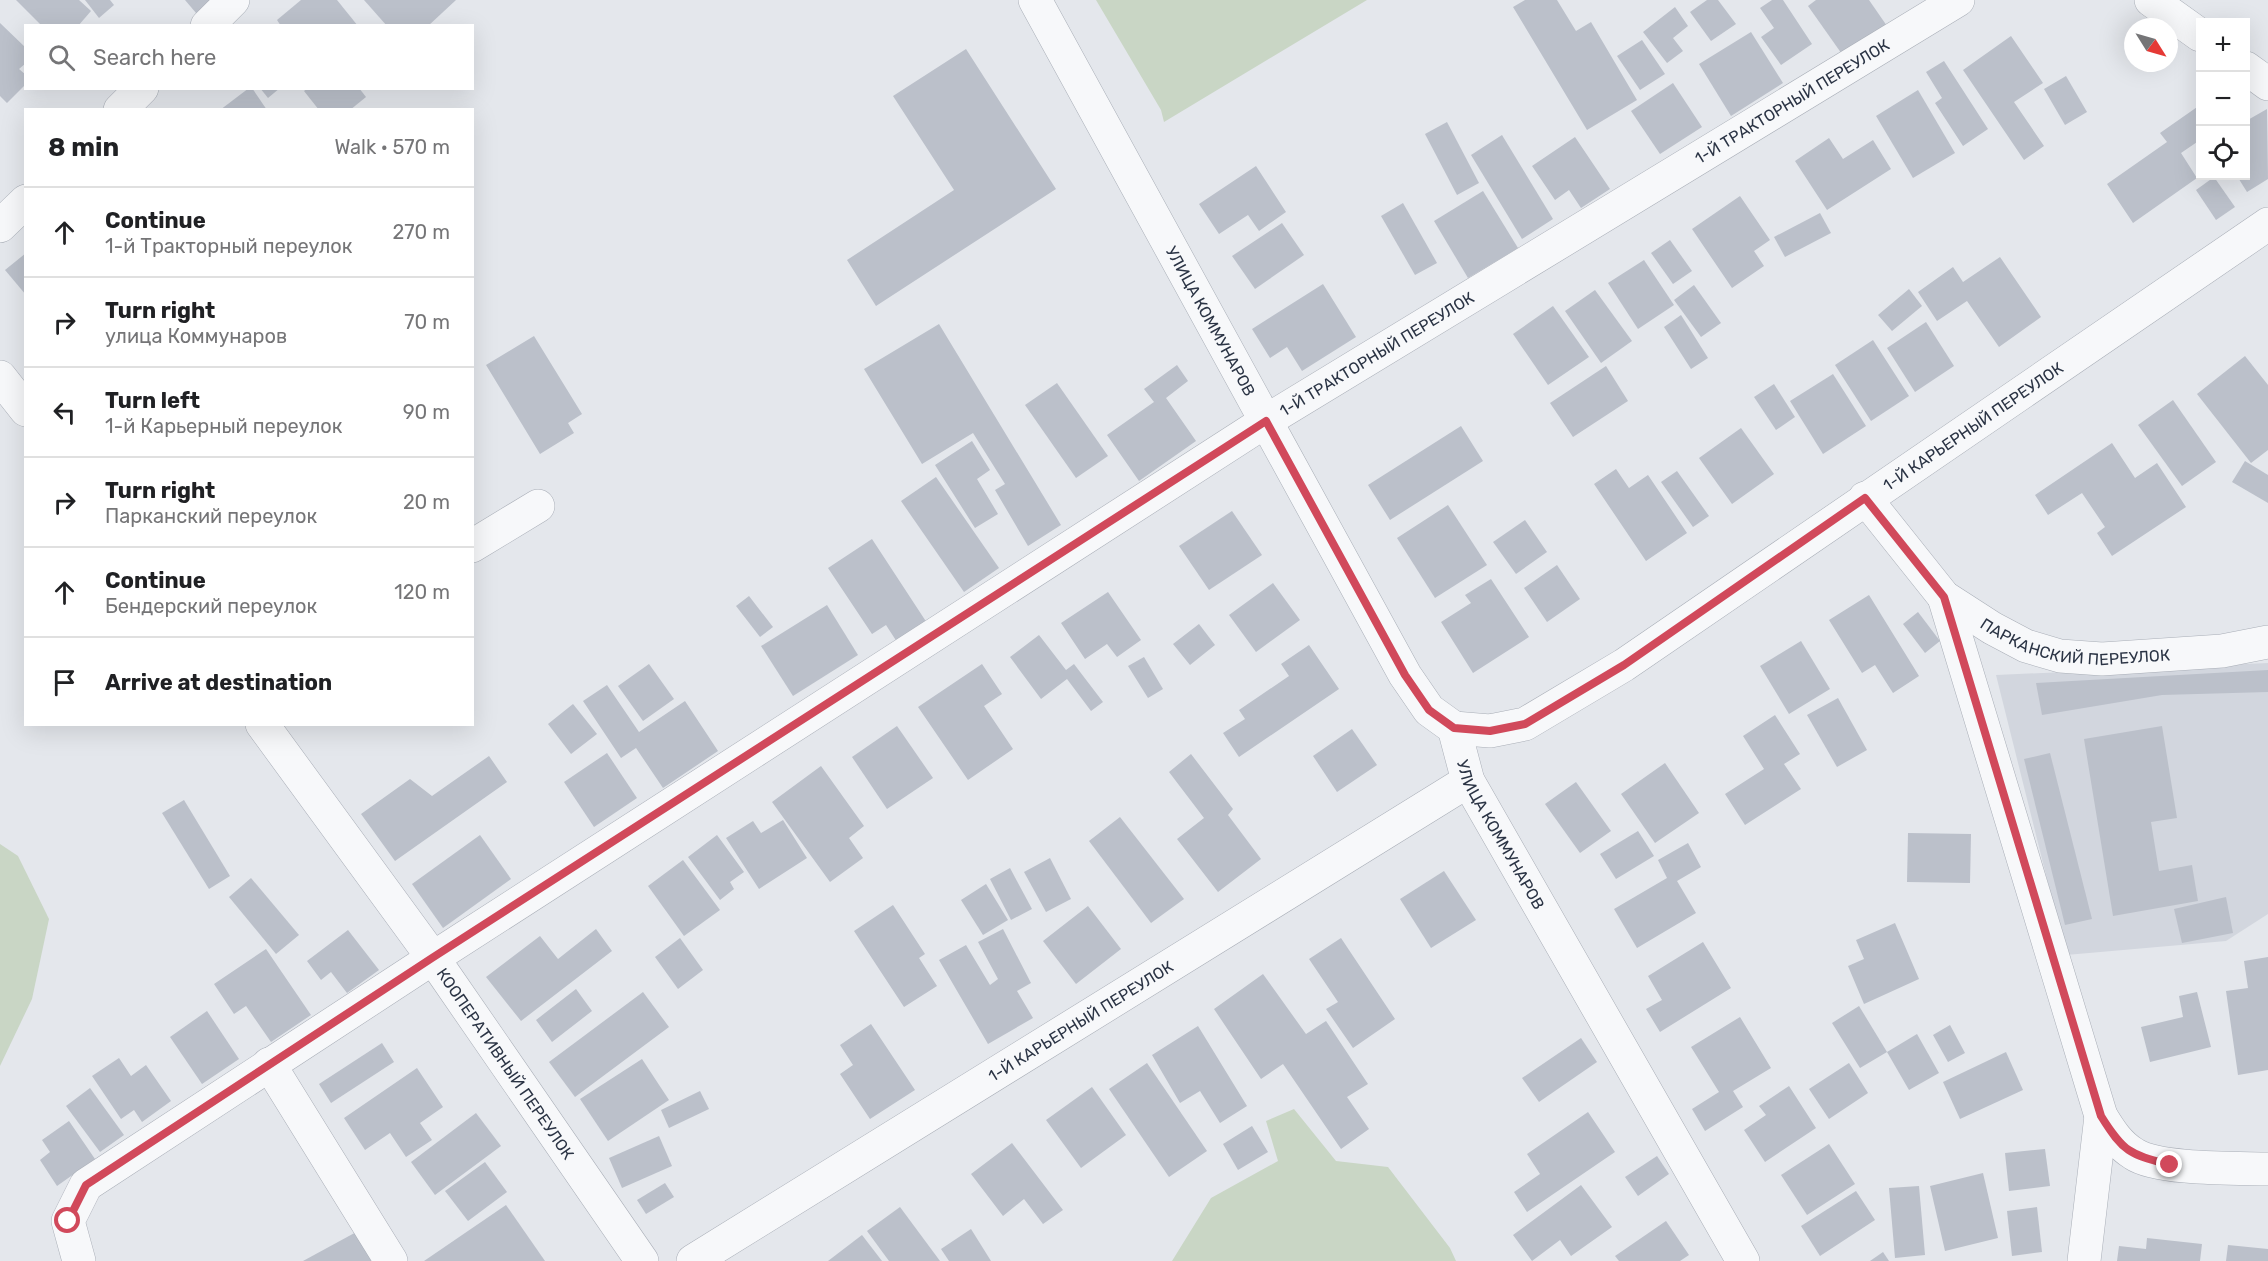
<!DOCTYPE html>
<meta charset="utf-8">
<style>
:root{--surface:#fff;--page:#f6f6f6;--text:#202124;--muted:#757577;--line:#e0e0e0}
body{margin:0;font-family:Rubik,sans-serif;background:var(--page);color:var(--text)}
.controls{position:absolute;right:18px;top:18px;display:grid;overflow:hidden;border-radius:0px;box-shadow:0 6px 24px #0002}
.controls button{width:54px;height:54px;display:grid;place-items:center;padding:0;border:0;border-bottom:2px solid var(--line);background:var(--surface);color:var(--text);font:30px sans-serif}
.compass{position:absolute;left:2124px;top:18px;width:54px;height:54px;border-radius:50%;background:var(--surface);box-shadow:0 6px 24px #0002;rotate:127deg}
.stop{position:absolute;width:18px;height:18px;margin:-14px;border:4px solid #d1495b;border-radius:50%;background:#fff}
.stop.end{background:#d1495b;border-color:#fff;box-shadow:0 2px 6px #0008}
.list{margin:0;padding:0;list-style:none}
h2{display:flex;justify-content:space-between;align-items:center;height:78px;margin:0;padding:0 24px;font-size:26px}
h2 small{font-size:20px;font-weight:400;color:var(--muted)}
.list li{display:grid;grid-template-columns:39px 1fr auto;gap:18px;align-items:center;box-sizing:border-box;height:90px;padding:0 24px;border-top:2px solid var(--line)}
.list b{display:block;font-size:22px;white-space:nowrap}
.list p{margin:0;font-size:20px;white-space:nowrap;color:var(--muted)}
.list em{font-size:20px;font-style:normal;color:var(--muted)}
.icon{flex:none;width:33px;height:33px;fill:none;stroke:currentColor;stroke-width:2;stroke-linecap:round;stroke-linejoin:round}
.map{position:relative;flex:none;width:2268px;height:1261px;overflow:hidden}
.search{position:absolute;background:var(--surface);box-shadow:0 6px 24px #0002;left:24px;top:24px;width:450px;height:66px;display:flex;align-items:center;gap:15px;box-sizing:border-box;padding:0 21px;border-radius:0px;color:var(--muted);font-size:22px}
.panel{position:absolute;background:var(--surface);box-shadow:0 6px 24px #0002;left:24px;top:108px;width:450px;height:618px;border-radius:0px}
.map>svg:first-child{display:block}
.built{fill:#d2d6de}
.green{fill:#c9d6c5}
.building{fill:#bbc0ca}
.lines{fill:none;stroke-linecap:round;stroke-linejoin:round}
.minor-casing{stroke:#a9aeb7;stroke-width:34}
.minor{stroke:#f7f8fa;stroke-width:33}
.route{stroke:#d1495b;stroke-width:8}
.labels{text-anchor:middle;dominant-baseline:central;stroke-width:6;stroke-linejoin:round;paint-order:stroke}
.street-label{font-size:16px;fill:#2b3445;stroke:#f4f6f9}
</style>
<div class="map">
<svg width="2268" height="1261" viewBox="0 0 2268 1261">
<rect width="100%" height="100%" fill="#e4e7ec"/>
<!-- built -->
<path class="built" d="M2268 663V914L2226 941 2066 955 1996 675Z"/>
<!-- green -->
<g class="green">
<path d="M1096 0H1367L1164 122 1161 110Z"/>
<path d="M0 844 18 856 49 919 32 999 0 1066Z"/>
<path d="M1294 1109 1336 1161 1388 1167 1450 1248 1456 1261H1172L1211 1198 1278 1161 1266 1121Z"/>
</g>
<!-- building -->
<g class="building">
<path d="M16 0H79L91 11 78 26H42Z"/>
<path d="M85 0H110L114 5 99 18Z"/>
<path d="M185 0H226L202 20Z"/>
<path d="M301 0H337L358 26H281L277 20Z"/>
<path d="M364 0H456L428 26H387Z"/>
<path d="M1525 0H1557L1576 31 1591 22 1637 100 1587 130 1513 7Z"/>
<path d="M1707 0H1718L1736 24 1711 41 1690 12Z"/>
<path d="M1772 0H1783L1812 44 1781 65 1761 37 1774 28 1760 8Z"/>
<path d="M1816 0H1869L1887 26 1844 57 1808 6Z"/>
<path d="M1675 7 1688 26 1673 38 1683 51 1667 63 1643 32Z"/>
<path d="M0 23 26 48V63L19 69 26 75V84L7 103 0 96Z"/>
<path d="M1751 32 1783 83 1731 116 1699 64Z"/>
<path d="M2011 36 2043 83 2014 102 2044 146 2024 160 1963 70Z"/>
<path d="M1642 40 1665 74 1640 90 1617 56Z"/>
<path d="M966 49 1056 189 876 306 847 260 954 190 893 96Z"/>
<path d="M1944 61 1988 129 1963 146 1935 103 1942 98 1926 72Z"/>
<path d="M2066 76 2087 112 2065 125 2044 89Z"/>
<path d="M1673 83 1702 127 1660 154 1631 111Z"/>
<path d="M249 88H252L267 110H220Z"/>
<path d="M260 88H280L268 98Z"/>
<path d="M308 88H359L366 97 350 110H319L304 91Z"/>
<path d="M1918 90 1955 153 1913 178 1876 116Z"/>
<path d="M2200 105V140L2181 153 2197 178 2133 223 2107 184 2167 142 2160 133Z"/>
<path d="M2267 109 2268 179 2247 192 2237 176H2246V121Z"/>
<path d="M1447 122 1479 183 1457 195 1425 134Z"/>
<path d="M1502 135 1553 219 1522 239 1471 155Z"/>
<path d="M1575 137 1610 189 1581 208 1569 190 1555 200 1532 166Z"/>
<path d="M1829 138 1843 159 1873 140 1891 169 1827 210 1795 161Z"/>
<path d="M1256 166 1286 212 1259 231 1248 215 1219 234 1199 204Z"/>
<path d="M2214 177 2235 207 2216 220 2196 190Z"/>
<path d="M1483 191 1518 248 1468 278 1434 221Z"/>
<path d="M1740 196 1770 240 1754 251 1764 266 1732 288 1692 229Z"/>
<path d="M1403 203 1437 263 1415 275 1381 216Z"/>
<path d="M1820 213 1831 233 1785 257 1774 237Z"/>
<path d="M1282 223 1304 255 1255 289 1232 256Z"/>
<path d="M1670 240 1692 271 1673 284 1651 253Z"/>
<path d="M26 253V295L5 270Z"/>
<path d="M2000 257 2041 317 1999 347 1967 301 1937 321 1918 292 1953 267 1963 282Z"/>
<path d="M1644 260 1674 305 1638 329 1608 283Z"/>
<path d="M1323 284 1356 337 1302 371 1287 347 1270 358 1252 329Z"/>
<path d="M1694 285 1721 323 1701 337 1674 300Z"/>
<path d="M1909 289 1922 306 1892 331 1878 315Z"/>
<path d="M1595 290 1632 341 1601 363 1565 311Z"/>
<path d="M1553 306 1589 357 1548 385 1513 334Z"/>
<path d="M1681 315 1708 358 1691 369 1664 327Z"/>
<path d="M1926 322 1954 366 1915 392 1887 348Z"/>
<path d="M939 324 1061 525 1028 546 995 490 1005 484 973 433 922 464 864 369Z"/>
<path d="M534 336 582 414 568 423 574 433 540 454 486 365Z"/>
<path d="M1873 340 1909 396 1871 421 1835 365Z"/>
<path d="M2245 356 2268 385V450L2251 463 2197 394Z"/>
<path d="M1177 365 1188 381 1166 398 1196 441 1139 481 1107 435 1154 402 1144 389Z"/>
<path d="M1606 366 1628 401 1573 437 1550 403Z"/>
<path d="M1833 374 1866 426 1823 454 1790 401Z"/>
<path d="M1057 383 1108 456 1076 478 1025 405Z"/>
<path d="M1774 384 1795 417 1776 430 1754 397Z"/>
<path d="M2173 400 2216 462 2182 486 2138 425Z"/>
<path d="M1461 426 1483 461 1390 520 1368 485Z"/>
<path d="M1741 428 1774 474 1732 504 1699 458Z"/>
<path d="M972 441 990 470 977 479 998 514 975 528 935 465Z"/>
<path d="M2112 443 2135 478 2157 463 2186 507 2112 556 2097 533 2105 527 2082 493 2048 515 2035 495Z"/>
<path d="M2245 461 2268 475V503L2232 482Z"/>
<path d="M1616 469 1629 488 1648 475 1687 533 1646 561 1594 484Z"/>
<path d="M1677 471 1709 516 1693 527 1661 482Z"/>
<path d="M936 477 999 568 964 592 901 501Z"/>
<path d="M1448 505 1487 565 1435 598 1397 538Z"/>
<path d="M1232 511 1262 555 1209 590 1179 546Z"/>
<path d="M1525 520 1547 552 1516 574 1493 542Z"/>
<path d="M872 539 927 623 897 642 886 625 872 634 828 568Z"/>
<path d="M1557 565 1580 599 1547 622 1524 588Z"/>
<path d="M1491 579 1529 637 1473 673 1441 622 1471 603 1465 595Z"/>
<path d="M1273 583 1300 620 1256 652 1229 615Z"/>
<path d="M1108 592 1141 640 1117 657 1107 644 1085 659 1061 623Z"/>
<path d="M1869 595 1919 676 1893 693 1875 665 1862 673 1829 620Z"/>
<path d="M749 596 773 627 760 637 736 606Z"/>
<path d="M827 605 858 655 793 696 761 646Z"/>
<path d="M1918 612 1940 641 1925 653 1903 624Z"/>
<path d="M1199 624 1215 645 1190 665 1173 644Z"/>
<path d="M1039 635 1066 670 1074 664 1103 702 1091 711 1067 679 1041 699 1010 657Z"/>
<path d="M1801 641 1830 689 1789 714 1760 666Z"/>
<path d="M1309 645 1339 689 1239 757 1223 733 1245 719 1239 710 1289 676 1281 664Z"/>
<path d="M1144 657 1163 689 1148 698 1128 666Z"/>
<path d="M649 664 674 699 643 721 618 686Z"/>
<path d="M982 664 1002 694 984 706 1013 749 968 780 918 707Z"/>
<path d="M2268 670V692L2162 695 2042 715 2036 683Z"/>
<path d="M607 685 639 732 685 701 718 751 663 788 636 748 621 758 583 701Z"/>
<path d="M1838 698 1867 750 1837 767 1807 715Z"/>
<path d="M573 704 597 734 571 754 548 724Z"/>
<path d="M1775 715 1800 754 1784 764 1801 789 1745 825 1725 794 1764 769 1743 736Z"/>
<path d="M897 726 933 778 887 809 852 757Z"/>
<path d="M2162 726 2177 818 2151 822 2159 871 2192 865 2198 901 2113 916 2084 739Z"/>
<path d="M1352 729 1377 765 1337 792 1313 756Z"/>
<path d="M607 753 637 798 594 827 564 782Z"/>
<path d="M2050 753 2092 919 2065 925 2024 759Z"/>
<path d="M1191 754 1233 809 1228 815 1261 859 1218 892 1177 839 1204 818 1169 772Z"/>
<path d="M489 756 507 782 395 861 361 814 410 779 432 796Z"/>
<path d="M1665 763 1699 813 1655 843 1621 794Z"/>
<path d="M821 766 864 826 849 838 863 858 830 882 772 802Z"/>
<path d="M1576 782 1611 831 1580 853 1545 804Z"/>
<path d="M184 800 230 876 209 889 162 813Z"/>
<path d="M1120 817 1184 899 1151 923 1089 841Z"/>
<path d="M783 820 807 858 759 889 726 838 753 821 761 833Z"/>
<path d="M1638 831 1654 856 1616 879 1600 854Z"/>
<path d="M1908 833 1971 834 1970 883 1907 882Z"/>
<path d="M480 835 511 879 443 928 412 884Z"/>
<path d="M717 835 744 872 730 882 734 889 720 900 688 857Z"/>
<path d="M1688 843 1701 867 1677 881 1696 913 1637 948 1614 909 1667 878 1658 860Z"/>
<path d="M1050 858 1071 899 1046 912 1024 872Z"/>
<path d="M683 860 720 910 684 936 648 886Z"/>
<path d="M1010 868 1032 909 1011 920 990 879Z"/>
<path d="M1444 871 1476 920 1431 948 1400 899Z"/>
<path d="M251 878 299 935 276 954 229 897Z"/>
<path d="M986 884 1008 920 983 935 961 900Z"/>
<path d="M2226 897 2233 933 2182 943 2174 909Z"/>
<path d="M893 905 925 954 919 958 937 986 904 1007 854 931Z"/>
<path d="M1088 906 1121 949 1076 984 1043 941Z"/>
<path d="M1895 923 1919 979 1864 1004 1848 966 1864 959 1856 940Z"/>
<path d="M596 929 612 951 521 1021 486 977 540 936 558 959Z"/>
<path d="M1003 929 1031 983 1017 991 1033 1018 988 1044 939 960 966 945 990 985 998 979 978 942Z"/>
<path d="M348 930 379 970 347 993 331 972 321 980 307 961Z"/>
<path d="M680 938 703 970 678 989 655 957Z"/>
<path d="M1341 938 1395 1019 1353 1048 1326 1009 1338 1002 1309 959Z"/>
<path d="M1703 942 1731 988 1660 1032 1646 1009 1662 1000 1648 976Z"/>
<path d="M266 949 311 1015 271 1042 246 1006 234 1014 214 984Z"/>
<path d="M2268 957V1070L2238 1075 2226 991 2248 988 2244 961Z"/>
<path d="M1263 974 1306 1034 1326 1021 1368 1084 1347 1097 1369 1129 1341 1149 1283 1064 1261 1079 1214 1009Z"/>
<path d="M576 989 592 1011 552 1042 536 1020Z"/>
<path d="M643 992 669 1027 575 1097 549 1062Z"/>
<path d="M2197 992 2211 1047 2150 1062 2141 1027 2183 1017 2179 996Z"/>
<path d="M1859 1006 1887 1052 1860 1068 1832 1023Z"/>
<path d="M207 1011 239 1059 202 1084 170 1037Z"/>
<path d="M1740 1017 1771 1068 1733 1091 1743 1107 1705 1131 1692 1109 1719 1092 1691 1047Z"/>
<path d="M871 1024 915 1090 870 1119 840 1074 853 1065 840 1045Z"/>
<path d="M1950 1025 1965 1053 1948 1062 1933 1035Z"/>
<path d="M1198 1026 1247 1106 1220 1123 1200 1091 1180 1103 1152 1055Z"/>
<path d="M1917 1034 1939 1073 1909 1090 1887 1052Z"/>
<path d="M1581 1038 1597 1062 1539 1102 1522 1078Z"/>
<path d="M382 1043 394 1062 331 1103 319 1084Z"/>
<path d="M2006 1052 2023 1090 1960 1119 1943 1082Z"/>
<path d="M119 1058 131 1076 146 1065 171 1101 142 1122 134 1110 121 1119 92 1076Z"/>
<path d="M642 1059 669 1100 608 1141 580 1099Z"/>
<path d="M1147 1063 1207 1151 1169 1177 1109 1089Z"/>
<path d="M1849 1063 1868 1093 1829 1119 1809 1089Z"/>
<path d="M417 1068 443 1107 420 1123 432 1140 406 1157 390 1133 365 1150 344 1118Z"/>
<path d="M1789 1086 1816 1128 1765 1162 1744 1130 1766 1115 1759 1106Z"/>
<path d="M1092 1087 1126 1135 1081 1168 1046 1120Z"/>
<path d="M90 1088 124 1135 100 1152 66 1106Z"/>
<path d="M700 1091 709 1109 669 1128 661 1110Z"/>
<path d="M1588 1112 1615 1152 1527 1212 1514 1192 1540 1174 1527 1154Z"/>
<path d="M476 1113 501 1146 435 1195 411 1162Z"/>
<path d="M69 1121 95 1159 57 1186 40 1160 50 1152 42 1140Z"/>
<path d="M1252 1126 1268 1152 1238 1170 1223 1144Z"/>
<path d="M659 1136 672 1166 622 1188 609 1158Z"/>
<path d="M1012 1143 1063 1210 1043 1224 1024 1199 1003 1216 971 1174Z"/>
<path d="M1829 1144 1855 1184 1807 1215 1781 1175Z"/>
<path d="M2045 1149 2050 1186 2009 1191 2005 1153Z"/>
<path d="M1657 1156 1669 1174 1638 1196 1625 1177Z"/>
<path d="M485 1162 507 1192 468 1221 445 1191Z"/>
<path d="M1983 1173 1998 1238 1945 1251 1930 1186Z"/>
<path d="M665 1183 674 1197 646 1214 637 1200Z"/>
<path d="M1581 1185 1612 1227 1571 1256 1560 1240 1532 1261 1513 1235Z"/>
<path d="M1919 1186 1925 1255 1895 1258 1889 1188Z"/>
<path d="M1856 1191 1875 1220 1820 1256 1801 1226Z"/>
<path d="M506 1205 545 1261H424Z"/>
<path d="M900 1207 940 1261H889L867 1231Z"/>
<path d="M2037 1207 2042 1252 2012 1256 2007 1211Z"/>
<path d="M1666 1221 1689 1255 1680 1261H1619L1615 1256Z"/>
<path d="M971 1229 991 1261H949L941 1249Z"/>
<path d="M360 1230 377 1261H303Z"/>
<path d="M862 1235 882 1261H828Z"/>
<path d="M2147 1238 2202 1244 2200 1261H2117L2119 1246 2146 1249Z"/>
<path d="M2228 1245 2268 1249V1261H2226Z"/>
<path d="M1883 1252 1889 1261H1870Z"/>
</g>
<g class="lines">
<!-- minor casing -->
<g class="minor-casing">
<g id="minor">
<path id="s1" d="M1035 0 1405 675 1429 710 1454 728 1468 781 1743 1261"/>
<path d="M2151 0 2200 35"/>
<path d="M207 26 233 0"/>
<path d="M2246 68 2268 84"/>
<path d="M120 110 142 88"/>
<path d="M0 226 26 201"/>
<path d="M0 377 26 410"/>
<path id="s2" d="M1865 498 1944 597 1992 628 2026 646 2060 656 2102 659 2222 651 2268 642"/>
<path d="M472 546 538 506"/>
<path d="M1944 597 2101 1116C2110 1131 2119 1145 2134 1154 2158 1170 2237 1168 2268 1169"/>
<path id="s3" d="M262 724 433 958 642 1261"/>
<path id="s4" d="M1454 728 1490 731 1525 724 1624 665 2268 224"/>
<path d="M269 1064 391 1261"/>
<path id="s5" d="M79 1261 68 1221 86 1185 433 958 1266 421 1958 0"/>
<path id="s6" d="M693 1261 1468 781"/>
<path d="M2084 1261 2101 1116"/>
</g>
</g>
<!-- minor -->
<use href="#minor" class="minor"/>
</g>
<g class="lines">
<!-- route -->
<path class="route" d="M68 1221 86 1185 432 958 1266 421 1405 675 1429 710 1454 728 1490 731 1525 724 1624 665 1865 498 1944 597 2101 1116C2124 1153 2130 1154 2170 1165"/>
</g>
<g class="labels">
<!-- street labels -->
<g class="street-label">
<text stroke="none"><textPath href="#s5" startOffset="2103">1-Й ТРАКТОРНЫЙ ПЕРЕУЛОК</textPath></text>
<text stroke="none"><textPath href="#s1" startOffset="366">УЛИЦА КОММУНАРОВ</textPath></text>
<text stroke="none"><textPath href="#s5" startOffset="1617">1-Й ТРАКТОРНЫЙ ПЕРЕУЛОК</textPath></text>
<text stroke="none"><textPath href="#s4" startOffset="610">1-Й КАРЬЕРНЫЙ ПЕРЕУЛОК</textPath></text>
<text stroke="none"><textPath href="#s2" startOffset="270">ПАРКАНСКИЙ ПЕРЕУЛОК</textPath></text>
<text stroke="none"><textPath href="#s1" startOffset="960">УЛИЦА КОММУНАРОВ</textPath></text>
<text stroke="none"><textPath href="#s6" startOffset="456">1-Й КАРЬЕРНЫЙ ПЕРЕУЛОК</textPath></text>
<text stroke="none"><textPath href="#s3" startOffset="418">КООПЕРАТИВНЫЙ ПЕРЕУЛОК</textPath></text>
</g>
</g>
</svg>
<div class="controls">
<button>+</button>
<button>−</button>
<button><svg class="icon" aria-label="locate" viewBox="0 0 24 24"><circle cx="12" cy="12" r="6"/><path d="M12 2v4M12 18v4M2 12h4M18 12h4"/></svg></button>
</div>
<svg class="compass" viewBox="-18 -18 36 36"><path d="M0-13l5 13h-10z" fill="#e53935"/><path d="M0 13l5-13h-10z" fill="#757577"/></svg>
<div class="stop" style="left:68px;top:1221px"></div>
<div class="stop end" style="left:2170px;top:1165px"></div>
<div class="search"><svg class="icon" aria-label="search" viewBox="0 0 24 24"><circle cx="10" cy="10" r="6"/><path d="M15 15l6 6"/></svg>Search here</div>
<section class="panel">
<h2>8 min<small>Walk · 570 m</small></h2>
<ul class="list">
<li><svg class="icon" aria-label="ahead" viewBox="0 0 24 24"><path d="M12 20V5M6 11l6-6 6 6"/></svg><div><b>Continue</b><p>1-й Тракторный переулок</p></div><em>270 m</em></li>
<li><svg class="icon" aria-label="right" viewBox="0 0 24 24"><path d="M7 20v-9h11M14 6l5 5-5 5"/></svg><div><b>Turn right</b><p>улица Коммунаров</p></div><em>70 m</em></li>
<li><svg class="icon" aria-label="left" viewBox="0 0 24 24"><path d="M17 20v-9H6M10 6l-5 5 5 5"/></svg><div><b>Turn left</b><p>1-й Карьерный переулок</p></div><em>90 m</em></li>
<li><svg class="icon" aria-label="right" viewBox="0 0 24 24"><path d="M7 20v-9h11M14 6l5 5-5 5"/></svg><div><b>Turn right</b><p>Парканский переулок</p></div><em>20 m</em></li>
<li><svg class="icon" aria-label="ahead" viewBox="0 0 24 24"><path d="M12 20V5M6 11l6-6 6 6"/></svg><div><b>Continue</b><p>Бендерский переулок</p></div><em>120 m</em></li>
<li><svg class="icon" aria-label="arrive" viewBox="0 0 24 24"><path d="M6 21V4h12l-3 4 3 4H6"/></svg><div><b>Arrive at destination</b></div></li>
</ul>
</section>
</div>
